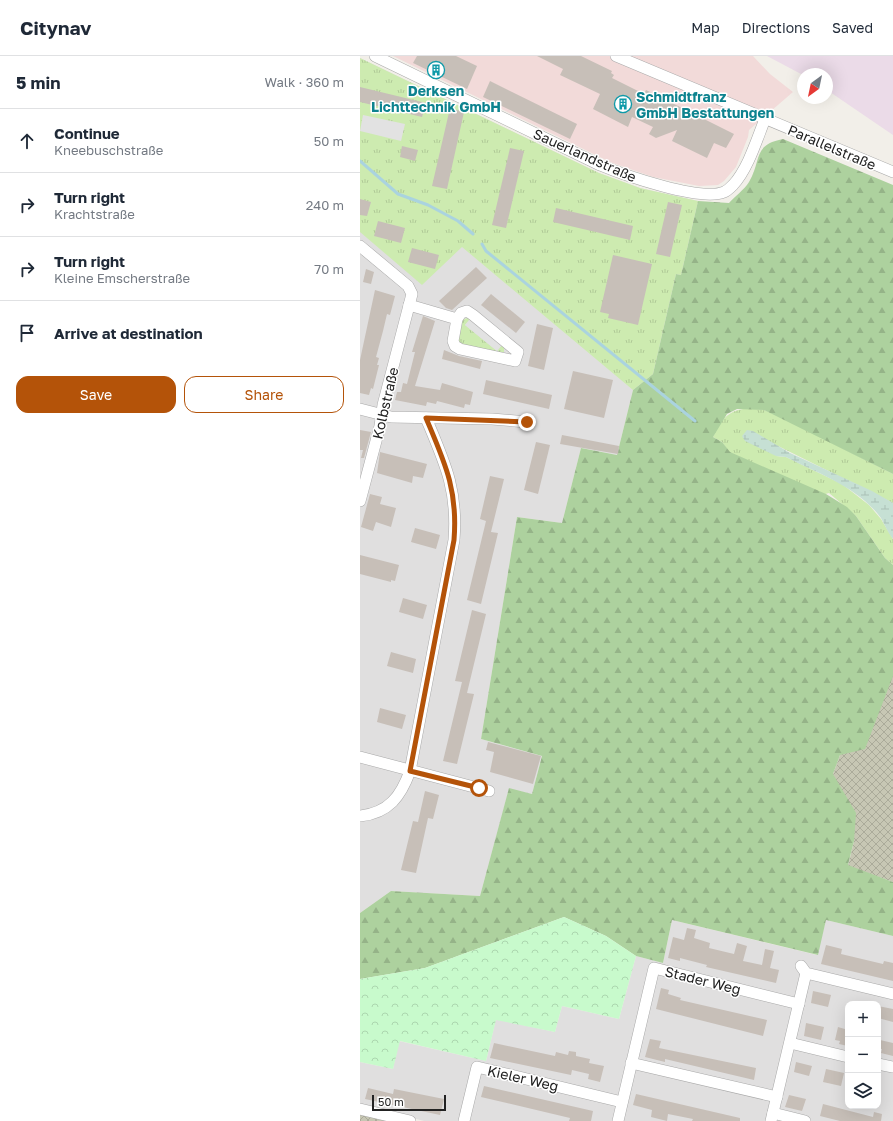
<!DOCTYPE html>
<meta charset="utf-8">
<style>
:root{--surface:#fff;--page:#f2f2f3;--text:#1f2937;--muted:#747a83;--line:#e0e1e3;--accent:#b45309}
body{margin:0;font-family:"Golos Text",sans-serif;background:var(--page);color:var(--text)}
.controls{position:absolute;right:12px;bottom:12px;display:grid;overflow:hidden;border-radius:8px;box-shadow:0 4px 16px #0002}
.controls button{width:36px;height:36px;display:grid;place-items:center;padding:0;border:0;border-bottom:1px solid var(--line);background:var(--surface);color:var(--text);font:20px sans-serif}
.compass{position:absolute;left:437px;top:12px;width:36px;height:36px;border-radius:50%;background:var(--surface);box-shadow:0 4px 16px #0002;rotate:213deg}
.scale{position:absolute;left:12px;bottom:10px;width:74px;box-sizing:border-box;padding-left:4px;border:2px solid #222;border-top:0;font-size:11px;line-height:14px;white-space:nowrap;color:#222;-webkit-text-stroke:3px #fff;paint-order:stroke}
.stop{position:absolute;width:12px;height:12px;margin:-9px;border:3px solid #b45309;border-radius:50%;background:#fff}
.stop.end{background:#b45309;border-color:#fff;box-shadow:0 1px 4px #0008}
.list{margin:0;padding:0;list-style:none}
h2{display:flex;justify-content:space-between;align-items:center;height:52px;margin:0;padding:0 16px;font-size:17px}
h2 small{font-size:13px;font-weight:400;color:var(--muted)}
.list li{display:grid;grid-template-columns:26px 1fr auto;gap:12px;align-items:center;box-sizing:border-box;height:64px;padding:0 16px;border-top:1px solid var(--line)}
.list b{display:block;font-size:15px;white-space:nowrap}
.list p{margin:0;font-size:13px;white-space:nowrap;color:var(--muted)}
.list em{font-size:13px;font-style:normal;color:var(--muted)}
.actions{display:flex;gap:8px;padding:12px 16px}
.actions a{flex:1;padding:9px 0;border:1px solid var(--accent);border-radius:12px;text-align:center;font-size:14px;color:var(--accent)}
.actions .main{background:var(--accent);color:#fff}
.icon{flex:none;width:22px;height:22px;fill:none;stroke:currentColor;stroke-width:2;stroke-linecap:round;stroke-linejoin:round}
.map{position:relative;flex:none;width:533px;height:1065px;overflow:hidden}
header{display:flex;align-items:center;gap:24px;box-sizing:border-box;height:56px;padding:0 20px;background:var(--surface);border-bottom:1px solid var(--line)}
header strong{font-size:19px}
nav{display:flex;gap:22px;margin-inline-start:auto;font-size:14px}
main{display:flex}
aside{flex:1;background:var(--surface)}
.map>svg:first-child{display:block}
.residential{fill:#e0dfdf;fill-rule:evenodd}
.commercial{fill:#f2dad9}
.railway{fill:#ebdbe8}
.construction{fill:url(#construction-cross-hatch)}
.grass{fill:url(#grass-tufts)}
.forest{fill:url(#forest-firs)}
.wetland{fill:url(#wetland-marsh)}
.park{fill:url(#park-crowns)}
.parking{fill:#e2e2e2}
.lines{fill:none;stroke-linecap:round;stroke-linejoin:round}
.stream{stroke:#aad3df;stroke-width:3}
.building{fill:#c7bfb8}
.minor-casing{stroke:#a9a9a9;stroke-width:12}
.minor{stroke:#fff;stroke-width:11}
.route{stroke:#b45309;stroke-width:5}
.labels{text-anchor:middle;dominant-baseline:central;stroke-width:3;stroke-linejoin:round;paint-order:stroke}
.culture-label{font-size:14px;font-weight:bold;fill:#0d838f;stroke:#fff}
.street-label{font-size:14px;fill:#222;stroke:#fff}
</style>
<header>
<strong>Citynav</strong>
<nav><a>Map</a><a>Directions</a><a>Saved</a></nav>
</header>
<main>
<aside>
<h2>5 min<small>Walk · 360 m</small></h2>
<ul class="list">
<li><svg class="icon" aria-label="ahead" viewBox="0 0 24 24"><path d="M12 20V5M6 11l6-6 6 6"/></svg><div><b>Continue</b><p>Kneebuschstraße</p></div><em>50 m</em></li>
<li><svg class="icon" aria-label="right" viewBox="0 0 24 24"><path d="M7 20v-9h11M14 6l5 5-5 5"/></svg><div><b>Turn right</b><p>Krachtstraße</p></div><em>240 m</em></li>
<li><svg class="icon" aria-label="right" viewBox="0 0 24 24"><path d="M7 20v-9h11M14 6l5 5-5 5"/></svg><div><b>Turn right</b><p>Kleine Emscherstraße</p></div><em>70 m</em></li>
<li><svg class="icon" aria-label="arrive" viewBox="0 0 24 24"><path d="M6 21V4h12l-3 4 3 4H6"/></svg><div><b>Arrive at destination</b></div></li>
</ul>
<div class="actions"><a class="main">Save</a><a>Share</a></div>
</aside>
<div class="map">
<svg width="533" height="1065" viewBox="0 0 533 1065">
<defs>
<pattern id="construction-cross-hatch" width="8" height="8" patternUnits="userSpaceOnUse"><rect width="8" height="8" fill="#c7c7b4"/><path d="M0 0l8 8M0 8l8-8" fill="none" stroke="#abab9a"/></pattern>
<pattern id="grass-tufts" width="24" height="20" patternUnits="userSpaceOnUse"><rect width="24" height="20" fill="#cdebb0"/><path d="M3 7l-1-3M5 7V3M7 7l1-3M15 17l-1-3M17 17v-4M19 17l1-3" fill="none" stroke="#b0c997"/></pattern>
<pattern id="forest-firs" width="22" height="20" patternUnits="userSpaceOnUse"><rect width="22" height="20" fill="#add19e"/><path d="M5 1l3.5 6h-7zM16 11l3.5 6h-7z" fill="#95b388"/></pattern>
<pattern id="wetland-marsh" width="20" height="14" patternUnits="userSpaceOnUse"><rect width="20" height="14" fill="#c6e0d4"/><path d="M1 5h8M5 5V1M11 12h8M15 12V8" fill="none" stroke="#aac0b6"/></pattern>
<pattern id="park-crowns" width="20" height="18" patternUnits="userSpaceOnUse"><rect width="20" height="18" fill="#c8facc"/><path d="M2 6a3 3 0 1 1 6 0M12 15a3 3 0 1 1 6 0" fill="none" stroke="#acd6af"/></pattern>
</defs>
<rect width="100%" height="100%" fill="#f2efe9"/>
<!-- residential -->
<g class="residential">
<path d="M0 2 239 117 280 132 338 145 273 334 257 399 221 392 202 467 157 461 121 683 182 700 172 738 149 733 120 840 31 835 0 857Z"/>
<path d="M312 864 457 899 466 864 533 880V1065H64L0 1048V1006L33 1013 39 985 126 1005 136 963 195 976 202 950 259 963 276 900 303 907ZM488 948H518V1050H488Z"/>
</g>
<!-- commercial -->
<path class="commercial" d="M33 0H393L410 18 433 36 389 74 388 81 376 111 364 125 358 129 339 130 293 121 250 106Z"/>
<!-- railway -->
<path class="railway" d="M407 0H533V79L467 34V18L443 19Z"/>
<!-- construction -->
<g class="construction">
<path d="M532 619 533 620V826L488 810 494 785 473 718 480 699Z"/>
<path d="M0 1057 32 1065H0Z"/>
</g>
<!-- grass -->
<g class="grass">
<path d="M0 2 239 117 280 132 338 145 321 219 316 218 293 318 273 334 102 191 62 229 0 176Z"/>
<path d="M107 262 110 263 105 269 137 295 142 289 144 291V296L142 297 99 288 97 281 102 264Z"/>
<path d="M391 352 404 354 425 363 533 418V447L418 390 416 400 426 401 482 428 509 449 521 463 533 483V509L525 502 496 460 469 437 462 439 369 396 362 386 353 381C363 361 368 354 391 352Z"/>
</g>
<!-- forest -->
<path class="forest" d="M423 83 533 129V418L404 354 377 353 367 358 353 381 362 386 370 396 466 438 487 451 496 460 525 502 533 509V620L505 693 480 699 473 718 496 757 494 785 488 809 533 826V880L466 864 458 899 312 864 303 907 276 900 246 880 204 861 65 912 0 923V857L31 835 120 840 149 732 172 738 182 700 121 683 157 461 202 467 221 392 257 399 273 334 293 318 316 218 321 219 338 145 369 147C375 140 384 134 389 126 402 104 392 89 423 83Z"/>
<!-- wetland -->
<path class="wetland" d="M387 374 393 375 430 397 512 435 533 447V483C528 477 525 469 521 462 498 431 459 418 426 401L416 400 385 385 382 380Z"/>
<!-- park -->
<path class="park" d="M204 861 246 880 276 900 259 963 202 950 195 976 136 964 126 1005 40 985 33 1013 0 1006V923L65 912Z"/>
<!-- parking -->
<g class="parking">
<path d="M3 59 45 68 41 85 0 75Z"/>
<path d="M110 263 142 289 137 295 105 269Z"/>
</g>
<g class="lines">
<!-- stream -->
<g class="stream">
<path d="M0 105 38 138 68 149 98 165 113 178"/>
<path d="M122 188 126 195 335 365"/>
</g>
</g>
<!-- building -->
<g class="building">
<path d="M57 0H96L117 10 107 33 53 7Z"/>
<path d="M177 0H221L252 15 251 17 254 19 252 22 284 38 286 34 374 78 366 92 354 87 347 102 312 85 317 74 296 82 289 78 293 71 272 61 268 71 233 53 240 38 200 19 203 13Z"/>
<path d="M130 25 217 68 210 83 123 41Z"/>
<path d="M0 31 66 47 62 61 0 46Z"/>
<path d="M90 52 104 56 87 133 72 130Z"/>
<path d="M42 90 58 94 55 105 40 101Z"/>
<path d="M150 92 164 95 146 172 132 169Z"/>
<path d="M0 143 11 146 7 160 0 159Z"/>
<path d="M308 146 322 149 310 201 296 198Z"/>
<path d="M196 152 273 170 270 184 193 166Z"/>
<path d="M18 165 45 172 41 187 14 180Z"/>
<path d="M52 192 79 199 75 213 48 206Z"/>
<path d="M253 199 292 208 278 269 248 262 249 258 240 256Z"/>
<path d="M116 211 127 222 92 254 86 252 79 245Z"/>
<path d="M6 213 14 216 11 228 3 226Z"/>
<path d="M15 234 35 240 30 259 27 258 23 275 16 301 19 302 17 309H19L13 333 11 332 9 339 0 337V304Z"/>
<path d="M131 238 165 266 156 277 121 249Z"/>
<path d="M63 260 75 265 55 330 80 334 82 327 113 336 110 349 105 348 104 352 77 345 76 348 67 346 66 350 35 344 37 336H41L43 327 47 328 55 296H52Z"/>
<path d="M177 268 193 272 184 314 168 310Z"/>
<path d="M84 294 99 300 122 305 120 313 82 303Z"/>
<path d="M213 315 253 324 244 362 204 353Z"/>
<path d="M126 324 192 339 189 353 123 338Z"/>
<path d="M0 374 11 376 4 402H1L3 394H0Z"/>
<path d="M202 379 259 390 258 398 200 388Z"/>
<path d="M176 386 190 389 178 438 164 434Z"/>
<path d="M20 396 67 408 63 422 53 420 52 427 17 417Z"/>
<path d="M130 420 144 423 131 476 138 477 121 548 107 544 126 465 120 463Z"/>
<path d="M10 438 22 441 20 448 36 452 31 471 16 466 13 475 1 471Z"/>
<path d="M55 472 80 479 76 493 51 486Z"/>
<path d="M0 499 39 509 35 525 31 524V526L0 518Z"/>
<path d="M43 542 67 549 63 563 39 556Z"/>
<path d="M112 554 126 558 107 637 114 638 97 708 83 705 102 626 95 625Z"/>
<path d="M31 596 56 603 53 617 27 610Z"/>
<path d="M20 652 46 659 42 673 17 666Z"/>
<path d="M128 686 181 700 173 728 130 716 134 696 126 694Z"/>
<path d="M65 735 79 739 73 763 68 762 56 817 41 814 53 765 58 766Z"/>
<path d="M327 872 336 874 334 882 350 887 349 892 374 898 377 887 387 890 383 905 402 909 405 893 414 895 410 912 419 914 416 927 346 911 347 909 320 902V905L308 902 313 881 324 884Z"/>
<path d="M466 889 482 893 481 898 523 908 524 905 533 907V925L461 908Z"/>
<path d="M301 932 309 934 308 938 321 942 320 944 407 964 403 980 296 953Z"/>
<path d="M453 935 471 939 468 951 451 947Z"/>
<path d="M518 950 533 953V966L518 962Z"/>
<path d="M446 967 464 971 461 984 444 980Z"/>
<path d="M478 971 488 974V990L479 988 480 985 475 984Z"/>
<path d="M290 983 301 985 299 992 396 1012 394 1024 305 1003V1006L285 1001Z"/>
<path d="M520 984 533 987V1000L521 997 522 993H518Z"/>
<path d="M134 987 195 1000 196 996 208 999 209 995 216 996V1000L230 1003 229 1007 244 1010 240 1026 228 1023 229 1018 212 1014 211 1019 130 1002Z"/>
<path d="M436 1006 452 1010 449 1020 434 1016Z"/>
<path d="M466 1013 484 1017 481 1030 463 1026Z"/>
<path d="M124 1030 233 1055 231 1065H209L210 1062 121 1041Z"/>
<path d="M8 1032 33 1038 34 1033 84 1043 80 1059 5 1043Z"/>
<path d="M276 1038 380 1062V1065H332L333 1063 308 1058 307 1065 291 1061 292 1054 273 1049Z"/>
<path d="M429 1039 446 1043 442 1055 425 1051Z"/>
<path d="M463 1048 513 1061 514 1056 522 1058 521 1065H480L460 1060Z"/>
</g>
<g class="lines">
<!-- minor casing -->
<g class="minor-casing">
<g id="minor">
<path d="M15 0 240 109C264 119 341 146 364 136 367 135 371 131 373 129 388 113 397 83 405 63"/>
<path d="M256 0 533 116"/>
<path d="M0 190 48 230 52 238 23 349 20 370 0 445"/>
<path d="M49 249 97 263 93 285 95 290 100 293 155 305 158 296 113 259 107 255 101 257 97 263"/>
<path d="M0 353 31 361 132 363 167 366"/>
<path d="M0 701 129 735"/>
<path d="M0 760C29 757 41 740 50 715L94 484C98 434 85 407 66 362"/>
<path d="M441 910 446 917 533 938"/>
<path d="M430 987 488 1001"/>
<path d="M271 1007 417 1041"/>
<path d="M518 1008 533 1011"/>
<path d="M0 1053 50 1065"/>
<path d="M413 1057 445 1065"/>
<path d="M104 1065 117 1011 262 1046"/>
<path d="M258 1065 294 912 439 948"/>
<path d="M411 1065 446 917"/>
</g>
</g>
<!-- minor -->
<use href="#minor" class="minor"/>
</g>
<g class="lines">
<!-- route -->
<path class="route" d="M119 732 50 715 94 484C98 434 85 407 66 362L167 366"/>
</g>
<!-- icons -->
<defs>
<g id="building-ring" transform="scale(0.9)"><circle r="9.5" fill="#fff" stroke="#0f9aa8" stroke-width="1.5"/><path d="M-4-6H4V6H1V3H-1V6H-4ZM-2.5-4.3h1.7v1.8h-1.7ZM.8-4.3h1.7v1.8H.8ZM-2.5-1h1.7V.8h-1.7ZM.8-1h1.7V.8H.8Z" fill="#0f9aa8"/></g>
</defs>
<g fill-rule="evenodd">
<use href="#building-ring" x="76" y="14"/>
<use href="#building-ring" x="263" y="48"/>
</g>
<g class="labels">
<!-- culture labels -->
<g class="culture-label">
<text x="76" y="34">Derksen<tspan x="76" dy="16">Lichttechnik GmbH</tspan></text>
<text x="276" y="40" text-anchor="start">Schmidtfranz<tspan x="276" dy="16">GmbH Bestattungen</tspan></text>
</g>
<!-- street labels -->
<g class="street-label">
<text transform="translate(472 91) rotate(23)">Parallelstraße</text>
<text transform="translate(225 99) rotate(24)">Sauerlandstraße</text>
<text transform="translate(25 347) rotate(-77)">Kolbstraße</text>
<text transform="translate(343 924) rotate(14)">Stader Weg</text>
<text transform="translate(163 1022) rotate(13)">Kieler Weg</text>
</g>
</g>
</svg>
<div class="controls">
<button>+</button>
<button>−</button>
<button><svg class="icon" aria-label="layers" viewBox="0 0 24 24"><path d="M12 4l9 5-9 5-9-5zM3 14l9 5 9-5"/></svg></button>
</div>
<svg class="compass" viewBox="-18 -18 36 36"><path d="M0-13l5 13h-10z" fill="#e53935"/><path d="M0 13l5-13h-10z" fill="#747a83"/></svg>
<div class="scale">50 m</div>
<div class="stop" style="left:119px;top:732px"></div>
<div class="stop end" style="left:167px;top:366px"></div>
</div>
</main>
